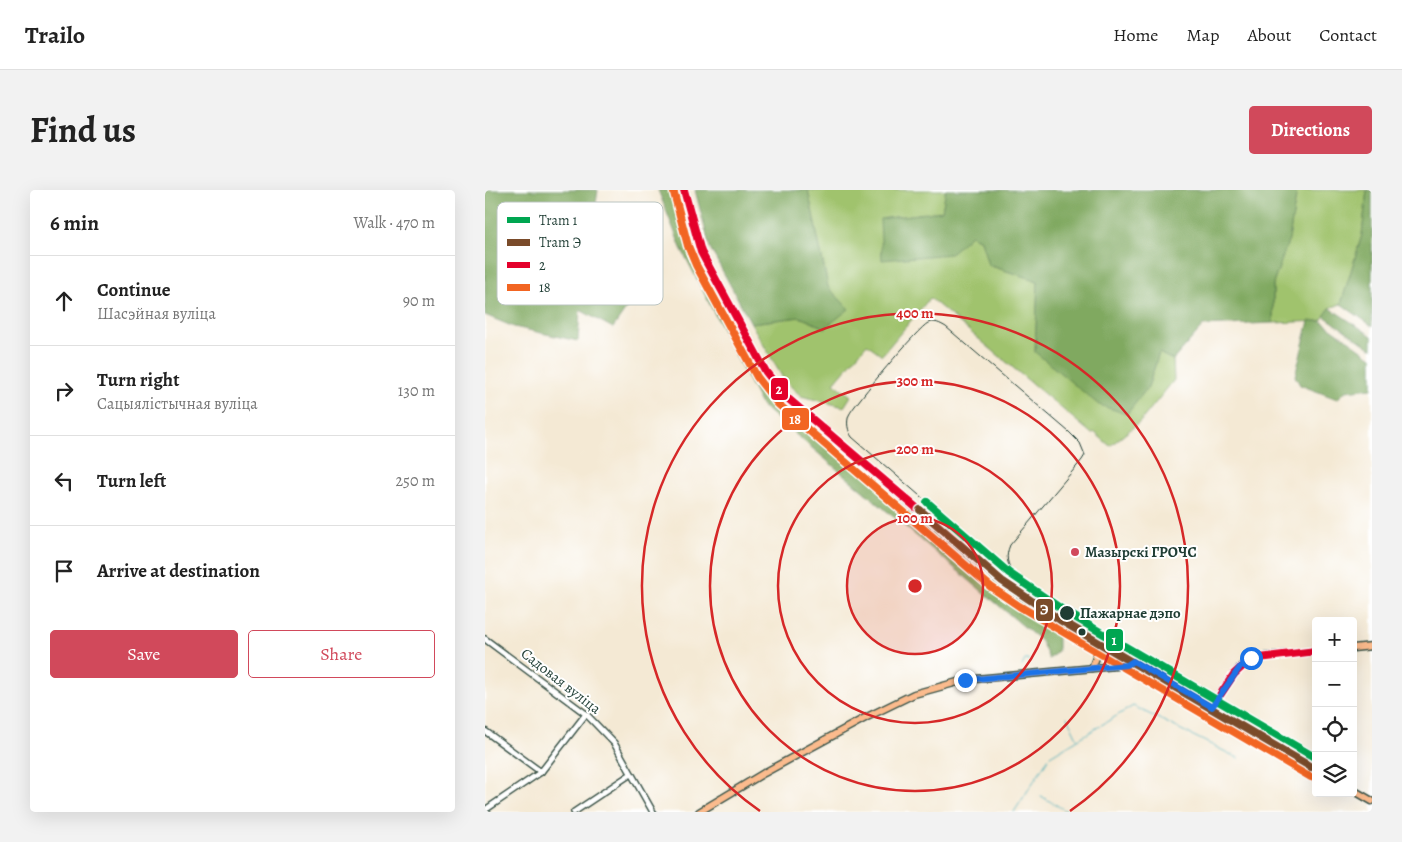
<!DOCTYPE html>
<meta charset="utf-8">
<style>
:root{--surface:#fff;--page:#f2f2f2;--text:#222;--muted:#767676;--line:#e0e0e0;--accent:#d1495b}
body{margin:0;font-family:Alegreya,serif;background:var(--page);color:var(--text)}
.controls{position:absolute;right:15px;bottom:15px;display:grid;overflow:hidden;border-radius:5px;box-shadow:0 5px 20px #0002}
.controls button{width:45px;height:45px;display:grid;place-items:center;padding:0;border:0;border-bottom:1px solid var(--line);background:var(--surface);color:var(--text);font:25px sans-serif}
.stop{position:absolute;width:15px;height:15px;margin:-11px;border:4px solid #1a73e8;border-radius:50%;background:#fff}
.stop.end{background:#1a73e8;border-color:#fff;box-shadow:0 1px 5px #0008}
.list{margin:0;padding:0;list-style:none}
h2{display:flex;justify-content:space-between;align-items:center;height:65px;margin:0;padding:0 20px;font-size:21px}
h2 small{font-size:16px;font-weight:400;color:var(--muted)}
.list li{display:grid;grid-template-columns:32px 1fr auto;gap:15px;align-items:center;box-sizing:border-box;height:90px;padding:0 20px;border-top:1px solid var(--line)}
.list b{display:block;font-size:19px;white-space:nowrap}
.list p{margin:0;font-size:16px;white-space:nowrap;color:var(--muted)}
.list em{font-size:16px;font-style:normal;color:var(--muted)}
.actions{display:flex;gap:10px;padding:15px 20px}
.actions a{flex:1;padding:11px 0;border:1px solid var(--accent);border-radius:5px;text-align:center;font-size:18px;color:var(--accent)}
.actions .main{background:var(--accent);color:#fff}
.icon{flex:none;width:28px;height:28px;fill:none;stroke:currentColor;stroke-width:2;stroke-linecap:round;stroke-linejoin:round}
.map{position:relative;flex:none;width:887px;height:622px;overflow:hidden;border-radius:5px}
header{display:flex;align-items:center;gap:30px;box-sizing:border-box;height:70px;padding:0 25px;background:var(--surface);border-bottom:1px solid var(--line)}
header strong{font-size:24px}
nav{display:flex;gap:28px;margin-inline-start:auto;font-size:18px}
.intro{display:flex;align-items:center;justify-content:space-between;box-sizing:border-box;height:120px;padding:0 30px}
h1{margin:0;font-size:35px}
.button{padding:12px 22px;border-radius:5px;background:var(--accent);color:#fff;font-size:18px;font-weight:700}
main{display:flex;gap:30px;padding:0 30px}
aside{flex:1;background:var(--surface);border-radius:5px;box-shadow:0 5px 20px #0002}
.map>svg:first-child{display:block}
.green{fill:#a0c36d;stroke:#608050}
.forest{fill:#80a960;stroke:#50734a}
.lines{fill:none;stroke-linecap:round;stroke-linejoin:round}
.stream{stroke:#3cabb9;stroke-width:1}
.minor-casing{stroke:#3f574c;stroke-width:8}
.major-casing{stroke:#3f574c;stroke-width:9}
.minor{stroke:#fff;stroke-width:5}
.major{stroke:#fbbb8d;stroke-width:6}
.tram{stroke:#1f3d34;stroke-width:1}
.bus-1-casing{stroke:#fff;stroke-width:11}
.bus-2-casing{stroke:#fff;stroke-width:11}
.bus-1{stroke:#e4002b;stroke-width:8}
.bus-2{stroke:#f26522;stroke-width:8}
.tram-1-casing{stroke:#fff;stroke-width:11}
.tram-2-casing{stroke:#fff;stroke-width:11}
.tram-1{stroke:#00a651;stroke-width:8}
.tram-2{stroke:#7a4b2a;stroke-width:8}
.route{stroke:#1a73e8;stroke-width:6}
.ring{fill:none;stroke:#d62828;stroke-width:2.5}
.poi-dot{fill:#d1495b;stroke:#fff;stroke-width:2}
.stop-dot{fill:#1f3d34;stroke:#fff;stroke-width:2}
.labels{text-anchor:middle;dominant-baseline:central;stroke-width:4;stroke-linejoin:round;paint-order:stroke}
.poi-label{font-size:15px;font-weight:bold;fill:#1f3d34;stroke:#fff;text-anchor:start}
.stop-label{font-size:15px;font-weight:bold;fill:#1f3d34;stroke:#fff;text-anchor:start}
.street-label{font-size:15px;fill:#1f3d34;stroke:#fff}
.key{fill:#fff;stroke:#bcc5c2;stroke-width:1}
.key-label{font-size:14px;fill:#1f3d34}
.centre{fill:#d62828;stroke:#fff;stroke-width:2.5}
.ring-label{font-size:15px;text-anchor:middle;font-weight:bold;fill:#d62828;stroke:#fff;stroke-width:4;stroke-linejoin:round;paint-order:stroke}
.line-badge{stroke:#fff;stroke-width:2}
.badge-label{font-size:14px;text-anchor:middle;font-weight:bold;fill:#fff}
</style>
<header>
<strong>Trailo</strong>
<nav><a>Home</a><a>Map</a><a>About</a><a>Contact</a></nav>
</header>
<div class="intro"><h1>Find us</h1><a class="button">Directions</a></div>
<main>
<aside>
<h2>6 min<small>Walk · 470 m</small></h2>
<ul class="list">
<li><svg class="icon" aria-label="ahead" viewBox="0 0 24 24"><path d="M12 20V5M6 11l6-6 6 6"/></svg><div><b>Continue</b><p>Шасэйная вуліца</p></div><em>90 m</em></li>
<li><svg class="icon" aria-label="right" viewBox="0 0 24 24"><path d="M7 20v-9h11M14 6l5 5-5 5"/></svg><div><b>Turn right</b><p>Сацыялістычная вуліца</p></div><em>130 m</em></li>
<li><svg class="icon" aria-label="left" viewBox="0 0 24 24"><path d="M17 20v-9H6M10 6l-5 5 5 5"/></svg><div><b>Turn left</b></div><em>250 m</em></li>
<li><svg class="icon" aria-label="arrive" viewBox="0 0 24 24"><path d="M6 21V4h12l-3 4 3 4H6"/></svg><div><b>Arrive at destination</b></div></li>
</ul>
<div class="actions"><a class="main">Save</a><a>Share</a></div>
</aside>
<div class="map">
<svg width="887" height="622" viewBox="0 0 887 622">
<rect width="100%" height="100%" fill="#fff"/>
<filter id="ink" filterUnits="userSpaceOnUse"><feTurbulence type="fractalNoise" baseFrequency=".02" numOctaves="2"/><feDisplacementMap in="SourceGraphic" scale="10" xChannelSelector="R" yChannelSelector="G"/><feConvolveMatrix kernelMatrix="1 2 1 2 8 2 1 2 1" color-interpolation-filters="sRGB"/></filter>
<filter id="wash" filterUnits="userSpaceOnUse"><feTurbulence type="fractalNoise" baseFrequency=".0096" numOctaves="4" result="noise"/><feDisplacementMap in="SourceGraphic" scale="20" xChannelSelector="R" yChannelSelector="G"/><feGaussianBlur stdDeviation="1.12" result="paint"/><feColorMatrix in="noise" values="0 0 0 0 0 0 0 0 0 0 0 0 0 0 0 0 0 1.4 0 .05"/><feComposite in="paint" operator="in"/></filter>
<g filter="url(#wash)">
<rect width="100%" height="100%" fill="#f4e9d4"/>
<!-- green -->
<g class="green">
<path d="M323 0H461L457 21 396 29 464 64 486 45 496 50 503 75 553 91 550 162 663 197 674 163 688 170 689 190 655 232 625 256 609 242 607 244 445 108 397 165 382 154 349 193 366 206 359 217 316 206 299 190 266 133 315 127 340 138 343 97Z"/>
<path d="M812 0H882L877 45 856 114 845 118 836 131 788 133V94L804 49Z"/>
</g>
<!-- forest -->
<g class="forest">
<path d="M0 0H113L108 33 143 116 128 138 95 120 93 151 29 137 0 125Z"/>
<path d="M173 0H193L207 54 281 191 298 210 465 358 573 439V461L564 469 556 451 276 215 196 58Z"/>
<path d="M210 0H323L343 97 364 119 340 138 315 127 266 133 225 58Z"/>
<path d="M461 0H812L804 49 788 94V133L718 136 688 170 674 163 663 197 642 224 614 215 550 162 553 91 503 75 496 50 486 45 465 64 397 70 395 29 457 21Z"/>
<path d="M882 0H887V136L856 114 877 45Z"/>
<path d="M845 118 887 146V159L839 126Z"/>
<path d="M824 131H836L887 167V198L861 201 852 209 815 195 810 186Z"/>
</g>
<g class="lines">
<!-- stream -->
<g class="stream">
<path d="M537 476 540 470H544"/>
<path d="M582 527 592 548"/>
<path d="M556 606 583 622"/>
<path d="M529 622 565 566 648 516 753 568"/>
</g>
</g>
</g>
<g filter="url(#ink)">
<g class="lines">
<!-- minor casing -->
<g class="minor-casing">
<g id="minor">
<path d="M0 449 101 524 129 553 168 622"/>
<path d="M0 541 56 582"/>
<path d="M0 620 56 582 101 524"/>
<path d="M89 622 146 584"/>
</g>
</g>
<!-- major casing -->
<g class="major-casing">
<g id="major">
<path d="M199 0 213 53 220 70 281 182 300 206 513 389 540 408 597 442 831 578"/>
<path d="M868 458 887 456"/>
<path d="M607 478 612 465V451"/>
<path d="M727 517C737 501 749 478 766 469 773 465 819 463 831 461"/>
<path d="M868 600 887 611"/>
<path d="M214 622 279 583 382 527 429 504 480 490 642 475 648 471"/>
</g>
</g>
<!-- minor -->
<use href="#minor" class="minor"/>
<!-- major -->
<use href="#major" class="major"/>
<!-- tram -->
<path class="tram" d="M442 312 367 247C363 241 361 233 364 225 369 214 434 137 443 133 449 130 456 134 461 137L584 242 595 253 600 265 597 270 525 355C520 367 522 374 529 384"/>
<!-- bus-1 casing -->
<g class="bus-1-casing">
<path id="bus-1" d="M199 0 216 62 281 182 300 206 521 394 597 442 727 517 749 484 766 469 831 461"/>
</g>
<!-- bus-2 casing -->
<g class="bus-2-casing">
<path id="bus-2" d="M189 3 203 56 211 75 272 187 293 214 506 397 534 416 826 587"/>
</g>
<!-- bus-1 -->
<use href="#bus-1" class="bus-1"/>
<!-- bus-2 -->
<use href="#bus-2" class="bus-2"/>
<!-- tram-1 casing -->
<g class="tram-1-casing">
<path id="tram-1" d="M442 312 524 383 581 422 831 568"/>
</g>
<!-- tram-2 casing -->
<g class="tram-2-casing">
<path id="tram-2" d="M435 320 517 391 575 430 826 577"/>
</g>
<!-- tram-1 -->
<use href="#tram-1" class="tram-1"/>
<!-- tram-2 -->
<use href="#tram-2" class="tram-2"/>
</g>
</g>
<g class="lines" filter="url(#ink)">
<!-- route -->
<path class="route" d="M480 490 642 475 648 471 727 517 755 477 766 468"/>
</g>
<!-- distance rings -->
<circle cx="430" cy="396" r="68" fill="#d62828" fill-opacity=".12"/>
<g class="ring">
<circle cx="430" cy="396" r="68"/>
<circle cx="430" cy="396" r="137"/>
<circle cx="430" cy="396" r="205"/>
<path d="M275 621A273 273 0 1 1 585 621"/>
</g>
<!-- markers -->
<circle class="poi-dot" cx="590" cy="362" r="5"/>
<g class="stop-dot">
<circle cx="582" cy="423" r="8"/>
<circle cx="597" cy="442" r="4.5"/>
</g>
<g class="labels">
<!-- poi labels -->
<g class="poi-label">
<text x="600" y="362">Мазырскі ГРОЧС</text>
</g>
<!-- stop labels -->
<g class="stop-label">
<text x="595" y="423">Пажарнае дэпо</text>
</g>
<!-- street labels -->
<g class="street-label">
<text transform="translate(76 491) rotate(38)">Садовая вуліца</text>
</g>
</g>
<!-- legend -->
<rect x="12" y="12" width="166" height="103" rx="8" class="key"/>
<rect x="22" y="27" width="23" height="6" fill="#00a651"/>
<rect x="22" y="49" width="23" height="7" fill="#7a4b2a"/>
<rect x="22" y="72" width="23" height="6" fill="#e4002b"/>
<rect x="22" y="94" width="23" height="7" fill="#f26522"/>
<g class="key-label">
<text x="54" y="35">Tram 1</text>
<text x="54" y="57">Tram Э</text>
<text x="54" y="80">2</text>
<text x="54" y="102">18</text>
</g>
<circle cx="430" cy="396" r="8" class="centre"/>
<g class="ring-label">
<text x="430" y="128">400 m</text>
<text x="430" y="196">300 m</text>
<text x="430" y="264">200 m</text>
<text x="430" y="333">100 m</text>
</g>
<g class="line-badge">
<rect x="285" y="187" width="19" height="24" rx="5" fill="#e4002b"/>
<rect x="296" y="217" width="29" height="24" rx="5" fill="#f26522"/>
<rect x="550" y="408" width="19" height="24" rx="5" fill="#7a4b2a"/>
<rect x="620" y="438" width="19" height="24" rx="5" fill="#00a651"/>
</g>
<g class="badge-label">
<text x="294" y="204">2</text>
<text x="310" y="234">18</text>
<text x="559" y="424">Э</text>
<text x="629" y="455">1</text>
</g>
</svg>
<div class="controls">
<button>+</button>
<button>−</button>
<button><svg class="icon" aria-label="locate" viewBox="0 0 24 24"><circle cx="12" cy="12" r="6"/><path d="M12 2v4M12 18v4M2 12h4M18 12h4"/></svg></button>
<button><svg class="icon" aria-label="layers" viewBox="0 0 24 24"><path d="M12 4l9 5-9 5-9-5zM3 14l9 5 9-5"/></svg></button>
</div>
<div class="stop" style="left:766px;top:468px"></div>
<div class="stop end" style="left:480px;top:490px"></div>
</div>
</main>
